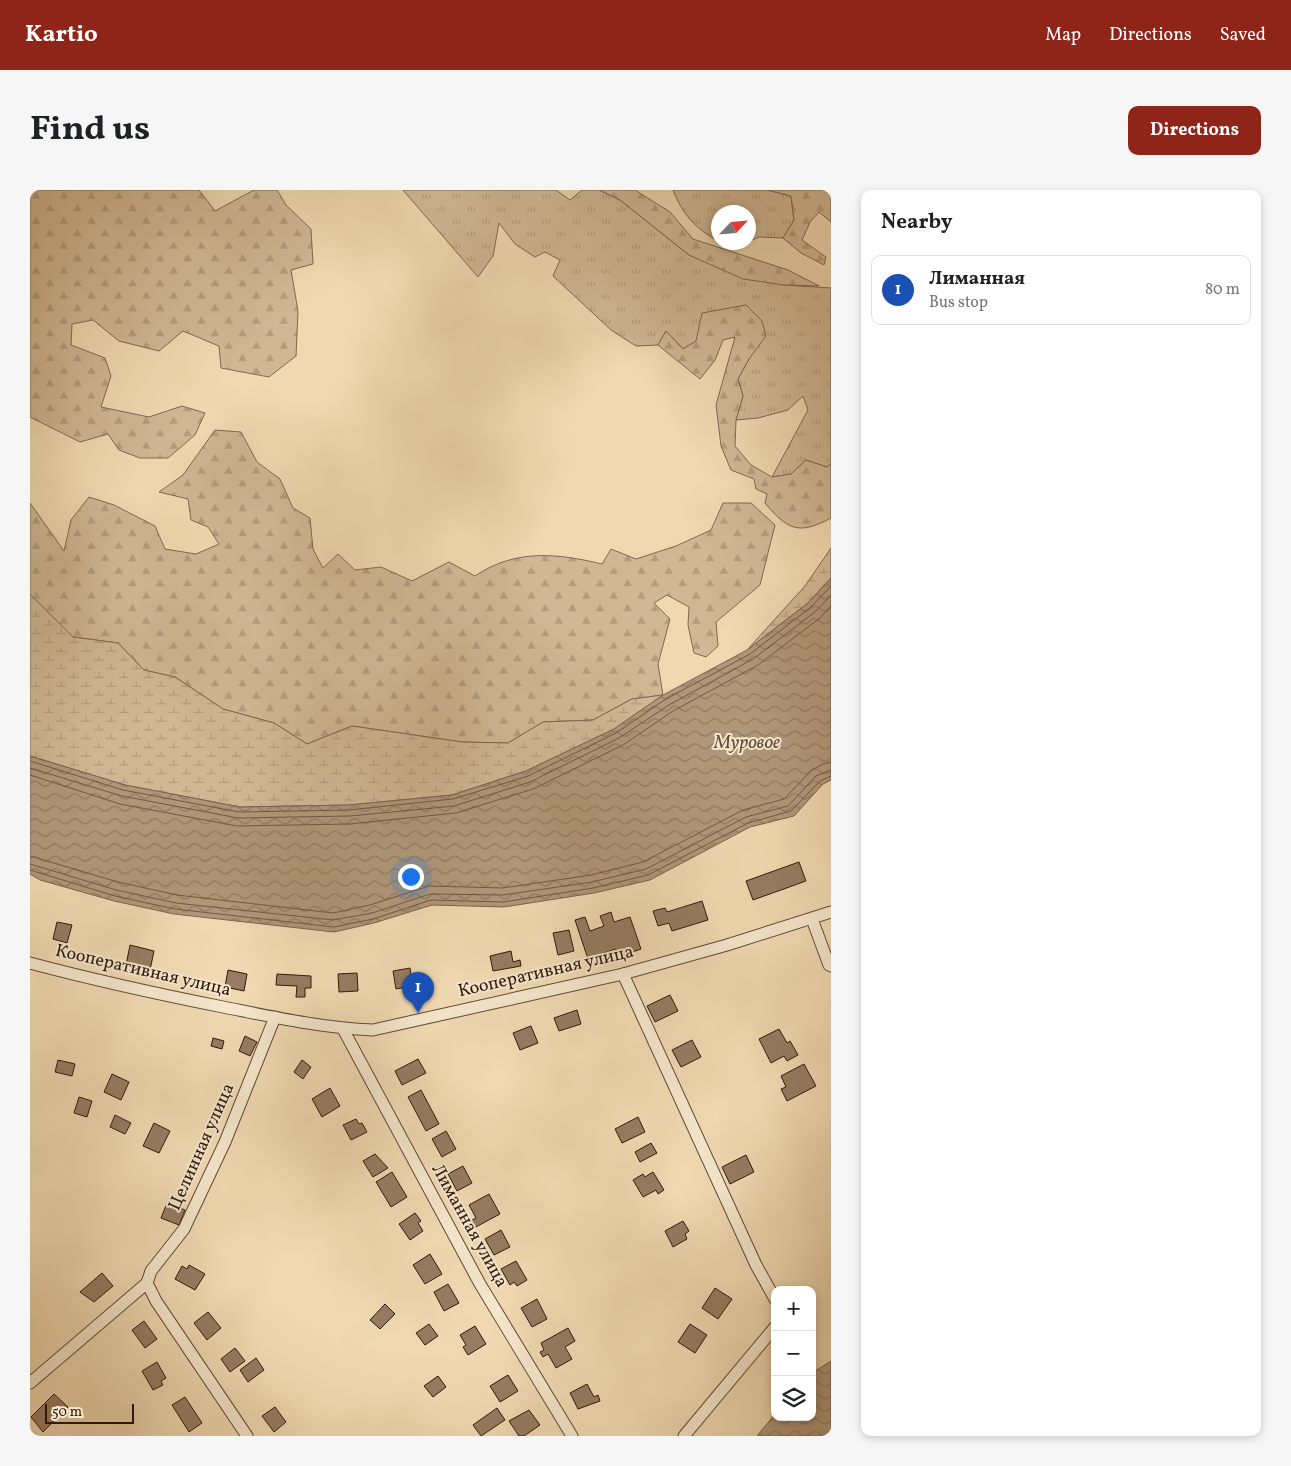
<!DOCTYPE html>
<meta charset="utf-8">
<style>
:root{--surface:#fff;--page:#f6f6f6;--text:#202124;--muted:#757577;--line:#e0e0e0;--accent:#8f2418}
body{margin:0;font-family:Vollkorn,serif;background:var(--page);color:var(--text)}
.controls{position:absolute;right:15px;bottom:15px;display:grid;overflow:hidden;border-radius:10px;box-shadow:0 2px 8px #0003}
.controls button{width:45px;height:45px;display:grid;place-items:center;padding:0;border:0;border-bottom:1px solid var(--line);background:var(--surface);color:var(--text);font:25px sans-serif}
.compass{position:absolute;left:681px;top:15px;width:45px;height:45px;border-radius:50%;background:var(--surface);box-shadow:0 2px 8px #0003;rotate:64deg}
.scale{position:absolute;left:15px;bottom:12px;width:89px;box-sizing:border-box;padding-left:5px;border:2px solid #33180c;border-top:0;font-size:14px;line-height:18px;white-space:nowrap;color:#33180c;-webkit-text-stroke:4px #f5e6cc;paint-order:stroke}
.you{position:absolute;left:380px;top:686px;width:18px;height:18px;margin:-12px;border:4px solid #fff;border-radius:50%;background:#1a73e8;box-shadow:0 0 0 8px #1a73e833}
.badge{display:grid;place-items:center;width:32px;height:32px;border-radius:50%;background:var(--accent);color:#fff;font-size:16px;font-weight:700}
.pin{position:absolute;translate:-50% -41px;filter:drop-shadow(0 1px 2px #0008)}
.pin::after{content:'';position:absolute;top:26px;width:18px;height:15px;background:inherit;clip-path:polygon(0 0,100% 0,50% 100%)}
.list{margin:0;padding:0;list-style:none}
h2{display:flex;justify-content:space-between;align-items:center;height:65px;margin:0;padding:0 20px;font-size:21px}
h2 small{font-size:16px;font-weight:400;color:var(--muted)}
.list li{display:grid;grid-template-columns:32px 1fr auto;gap:15px;align-items:center;box-sizing:border-box;height:70px;margin:0 10px 10px;padding:0 10px;border:1px solid var(--line);border-radius:10px}
.list b{display:block;font-size:19px;white-space:nowrap}
.list p{margin:0;font-size:16px;white-space:nowrap;color:var(--muted)}
.list em{font-size:16px;font-style:normal;color:var(--muted)}
.icon{flex:none;width:28px;height:28px;fill:none;stroke:currentColor;stroke-width:2;stroke-linecap:round;stroke-linejoin:round}
.map{position:relative;flex:none;width:801px;height:1246px;overflow:hidden;border-radius:10px}
header{display:flex;align-items:center;gap:30px;box-sizing:border-box;height:70px;padding:0 25px;background:var(--accent);color:#fff}
header strong{font-size:24px}
nav{display:flex;gap:28px;margin-inline-start:auto;font-size:18px}
.intro{display:flex;align-items:center;justify-content:space-between;box-sizing:border-box;height:120px;padding:0 30px}
h1{margin:0;font-size:35px}
.button{padding:12px 22px;border-radius:10px;background:var(--accent);color:#fff;font-size:18px;font-weight:700}
main{display:flex;gap:30px;padding:0 30px}
aside{flex:1;background:var(--surface);border-radius:10px;box-shadow:0 2px 8px #0003}
.map>svg:first-child{display:block}
.grass{fill:url(#grass-tufts);stroke:#826850}
.forest{fill:url(#forest-firs);stroke:#826850}
.wetland{fill:url(#wetland-marsh);stroke:#826850}
.water{fill:url(#water-waves);stroke:#7e644d}
.lines{fill:none;stroke-linecap:round;stroke-linejoin:round}
.shore{stroke:#725842;stroke-width:1}
.building{fill:#957c62;stroke:#33180c}
.minor-casing{stroke:#624835;stroke-width:13}
.minor{stroke:#f5e6cc;stroke-width:11}
.labels{text-anchor:middle;dominant-baseline:central;stroke-width:4;stroke-linejoin:round;paint-order:stroke}
.street-label{font-size:18px;fill:#33180c;stroke:#f5e6cc}
.water-label{font-size:19px;font-style:italic;fill:#654b38;stroke:#f5e6cc}
</style>
<header>
<strong>Kartio</strong>
<nav><a>Map</a><a>Directions</a><a>Saved</a></nav>
</header>
<div class="intro"><h1>Find us</h1><a class="button">Directions</a></div>
<main>
<div class="map">
<svg width="801" height="1246" viewBox="0 0 801 1246">
<defs>
<pattern id="grass-tufts" width="24" height="20" patternUnits="userSpaceOnUse" patternTransform="scale(1.25)"><rect width="24" height="20" fill="#d0b895"/><path d="M3 7l-1-3M5 7V3M7 7l1-3M15 17l-1-3M17 17v-4M19 17l1-3" fill="none" stroke="#b39d7f"/></pattern>
<pattern id="forest-firs" width="22" height="20" patternUnits="userSpaceOnUse" patternTransform="scale(1.25)"><rect width="22" height="20" fill="#d0b895"/><path d="M5 1l3.5 6h-7zM16 11l3.5 6h-7z" fill="#b39d7f"/></pattern>
<pattern id="wetland-marsh" width="20" height="14" patternUnits="userSpaceOnUse" patternTransform="scale(1.25)"><rect width="20" height="14" fill="#d0b895"/><path d="M1 5h8M5 5V1M11 12h8M15 12V8" fill="none" stroke="#b39d7f"/></pattern>
<pattern id="water-waves" width="16" height="10" patternUnits="userSpaceOnUse" patternTransform="scale(1.25)"><rect width="16" height="10" fill="#b09779"/><path d="M0 5q4-4 8 0t8 0" fill="none" stroke="#907a62"/></pattern>
</defs>
<rect width="100%" height="100%" fill="#f0d9b1"/>
<filter id="stains"><feTurbulence type="fractalNoise" baseFrequency=".004" numOctaves="4"/><feColorMatrix values="0 0 0 0 .2 0 0 0 0 .09 0 0 0 0 .02 0 0 0 .5 -.17"/></filter>
<radialGradient id="worn" r=".72"><stop offset=".6" stop-color="#630" stop-opacity="0"/><stop offset="1" stop-color="#630" stop-opacity=".3"/></radialGradient>
<!-- grass -->
<g class="grass">
<path d="M373 0H526L540 10 552 0H569L590 10 659 65 754 95 801 98V274L797 277 776 270 761 284 742 287 778 220 773 206 758 220 728 228 706 230 713 206 708 189 719 169 732 131 666 151 653 159 636 141 628 155 606 156 581 140 523 86 530 70 515 62 505 67 485 54 469 33 463 66 448 87Z"/>
<path d="M643 0H737L761 6 764 30 753 48 729 47 719 51 718 22H688V51C665 38 653 25 643 0Z"/>
</g>
<!-- forest -->
<g class="forest">
<path d="M0 0H169L185 21 224 0H247L256 15 281 39 283 74 261 80 268 121 266 166 239 187 191 178 189 156 153 141 129 161 89 151 63 130 42 134 41 155 75 168 81 186 71 217 119 227 152 216 175 223 165 245 138 268H110L89 260 78 244 50 252 0 227Z"/>
<path d="M569 0H605L640 22 663 49 758 80 789 96 754 95 713 89 659 65 590 10Z"/>
<path d="M737 0H801V32L789 22 780 32 772 50 796 67 794 75 771 63 753 48 764 30 761 6Z"/>
<path d="M716 115 732 131 736 146 719 169 708 189 713 206 706 230 705 256 721 275 742 287 761 284 776 270 797 277 801 274V328C768 346 757 339 735 313L737 304 726 299 724 289 701 280 691 256 686 215 705 147 693 150 685 170 670 189 628 155 636 141 653 159 666 151 672 123Z"/>
<path d="M185 240 211 242 227 272 250 289 263 318 280 328 283 359 293 378 308 364 325 380 351 377 382 391 419 372 445 386C485 359 526 363 572 374L581 359 606 369 646 356 681 340 693 313H721L745 335 730 395 686 432 688 456 676 467 664 463 658 435 659 417 637 405 624 413 640 429 628 474 633 505 602 509 563 530 513 532 478 553 432 552 322 536 277 554 244 533 193 519 145 487 114 480 88 453 43 447 0 404V313L34 361 41 330 59 307 84 315 125 336 135 359 166 364 189 354 178 337 161 330 158 309 129 302 153 285Z"/>
</g>
<!-- wetland -->
<g class="wetland">
<path d="M801 358V388L778 413 717 460 775 396Z"/>
<path d="M0 404 43 447 88 453 114 480 145 487 193 519 244 533 277 554 322 536 432 552 478 553 513 532 563 530 602 509 633 505 584 539 496 581 422 605 319 615 210 617 95 595 0 566Z"/>
</g>
<!-- water -->
<g class="water">
<path d="M801 388V590L793 594 764 626 720 637 620 690 564 703 474 717 402 715 344 733 304 742 144 724 84 711 10 690 0 684V566L95 595 210 617 319 615 422 605 496 581 584 539 633 505 717 460 778 413Z"/>
<path d="M801 1171V1246H727L745 1224V1227H782V1183Z"/>
</g>
<g class="lines">
<!-- shore -->
<g class="shore">
<path d="M0 571 93 600 209 622 319 620 423 609 498 586 586 543 636 509 720 464 781 417 801 396"/>
<path d="M0 578 92 606 208 628 320 626 424 616 500 592 589 548 639 515 723 469 785 422 801 405"/>
<path d="M0 585 90 614 207 636 320 634 426 623 503 599 593 555 643 521 728 475 790 428 801 416"/>
<path d="M0 666 88 692 147 705 303 723 340 715 399 696 473 698 561 685 613 672 713 620 754 609 782 580 793 574 801 572"/>
<path d="M0 674 86 700 146 713 303 730 342 723 400 704 473 705 562 692 616 679 716 627 758 616 786 586 801 580"/>
<path d="M0 680 85 706 145 719 304 737 343 729 401 710 474 712 563 698 618 685 718 633 761 621 790 591 801 586"/>
</g>
</g>
<!-- building -->
<g class="building">
<path d="M769 672 776 691 723 710 716 691Z"/>
<path d="M672 711 678 730 642 741 639 733 628 736 623 721 635 718 637 722Z"/>
<path d="M581 722 584 732 600 727 611 759 588 767 585 759 558 769 545 730 555 727 560 741 574 736 570 726Z"/>
<path d="M27 732 42 735 37 753 23 749Z"/>
<path d="M539 740 544 761 528 765 523 743Z"/>
<path d="M100 755 124 761 120 780 96 775Z"/>
<path d="M481 761 483 772 490 770 491 776 463 781 460 766Z"/>
<path d="M380 778 383 796 366 799 363 781Z"/>
<path d="M198 780 217 784 214 801 195 797Z"/>
<path d="M327 783 328 801 309 802 308 784Z"/>
<path d="M247 784 281 786V798H275V807H266L267 796 246 795Z"/>
<path d="M640 805 648 821 625 832 617 816Z"/>
<path d="M547 820 551 834 529 841 524 828Z"/>
<path d="M501 836 508 853 490 860 483 843Z"/>
<path d="M749 839 757 853 760 851 768 865 757 871 754 866 741 873 729 849Z"/>
<path d="M215 846 227 852 220 866 209 861Z"/>
<path d="M183 848 194 851 192 859 181 856Z"/>
<path d="M662 850 671 867 651 877 642 860Z"/>
<path d="M388 869 396 883 372 895 365 881Z"/>
<path d="M28 870 45 874 42 886 25 882Z"/>
<path d="M272 870 281 877 273 889 264 882Z"/>
<path d="M774 874 786 896 757 911 751 899 756 897 751 886Z"/>
<path d="M82 884 99 892 91 910 74 902Z"/>
<path d="M300 898 310 916 292 927 282 909Z"/>
<path d="M391 900 409 934 396 941 378 907Z"/>
<path d="M49 907 62 911 57 927 44 923Z"/>
<path d="M85 925 101 933 95 944 80 937Z"/>
<path d="M608 927 615 942 592 953 585 939Z"/>
<path d="M326 929 329 934 332 933 337 942 321 950 313 935Z"/>
<path d="M124 933 140 941 129 963 113 956Z"/>
<path d="M416 941 426 959 412 967 402 949Z"/>
<path d="M621 953 627 963 610 972 605 962Z"/>
<path d="M345 964 358 978 343 987 333 971Z"/>
<path d="M716 965 724 982 700 994 692 977Z"/>
<path d="M433 976 442 993 427 1001 418 984Z"/>
<path d="M362 982 377 1007 361 1017 346 992Z"/>
<path d="M623 982 634 1000 628 1004 626 1000 613 1007 603 990 613 984 615 987Z"/>
<path d="M459 1004 470 1024 442 1039 438 1032 446 1028 439 1015Z"/>
<path d="M137 1013 155 1020 149 1035 131 1028Z"/>
<path d="M385 1023 391 1031 388 1033 393 1041 380 1050 369 1034Z"/>
<path d="M653 1031 659 1041 655 1044 657 1049 643 1057 635 1041Z"/>
<path d="M471 1040 480 1057 464 1065 455 1049Z"/>
<path d="M400 1064 412 1084 395 1094 383 1075Z"/>
<path d="M486 1071 497 1090 487 1096 484 1092 480 1095 471 1079Z"/>
<path d="M159 1075 175 1084 165 1100 145 1089 152 1076 157 1079Z"/>
<path d="M72 1083 83 1096 64 1112 50 1102Z"/>
<path d="M418 1094 429 1113 414 1121 404 1102Z"/>
<path d="M685 1098 702 1109 688 1129 672 1118Z"/>
<path d="M507 1109 517 1129 502 1137 491 1118Z"/>
<path d="M355 1114 365 1124 350 1139 340 1130Z"/>
<path d="M178 1122 191 1138 177 1150 164 1133Z"/>
<path d="M114 1131 127 1149 115 1158 102 1140Z"/>
<path d="M399 1134 408 1146 395 1155 386 1143Z"/>
<path d="M660 1134 677 1145 665 1163 648 1152Z"/>
<path d="M445 1136 456 1154 438 1165 433 1157 436 1155 430 1145Z"/>
<path d="M538 1138 545 1151 535 1157 542 1169 526 1178 518 1164 513 1167 510 1162 514 1160 511 1153Z"/>
<path d="M205 1158 215 1171 200 1182 191 1169Z"/>
<path d="M226 1168 234 1180 218 1192 210 1180Z"/>
<path d="M127 1172 136 1188 131 1191 133 1195 123 1200 112 1181Z"/>
<path d="M478 1185 488 1201 470 1212 460 1196Z"/>
<path d="M408 1186 416 1197 403 1207 394 1196Z"/>
<path d="M557 1194 564 1207 568 1205 570 1211 548 1219 540 1203Z"/>
<path d="M24 1204 38 1217 13 1242 1 1227Z"/>
<path d="M155 1207 172 1233 159 1242 142 1215Z"/>
<path d="M245 1217 256 1232 244 1242 232 1226Z"/>
<path d="M467 1218 475 1230 451 1246 443 1235Z"/>
<path d="M499 1220 510 1235 494 1246H489L479 1231Z"/>
</g>
<g class="lines">
<!-- minor casing -->
<g class="minor-casing">
<g id="minor">
<path d="M782 729 799 775 801 776"/>
<path d="M0 773C64 790 128 804 193 817 243 827 292 838 343 840L593 784 697 755 801 722"/>
<path d="M593 784 726 1075 745 1109"/>
<path d="M313 839 450 1094 542 1246"/>
<path d="M0 1193 117 1093"/>
<path d="M217 1246 126 1111 117 1093 121 1081 154 1039 195 952 245 827"/>
<path d="M654 1246 745 1137"/>
</g>
</g>
<!-- minor -->
<use href="#minor" class="minor"/>
</g>
<g class="labels">
<!-- street labels -->
<g class="street-label">
<text transform="translate(113 781) rotate(13)">Кооперативная улица</text>
<text transform="translate(516 782) rotate(-13)">Кооперативная улица</text>
<text transform="translate(172 957) rotate(-66)">Целинная улица</text>
<text transform="translate(439 1036) rotate(61)">Лиманная улица</text>
</g>
<!-- water labels -->
<g class="water-label">
<text x="717" y="553">Муровое</text>
</g>
</g>
<rect width="100%" height="100%" filter="url(#stains)"/>
<rect width="100%" height="100%" fill="url(#worn)"/>
</svg>
<div class="controls">
<button>+</button>
<button>−</button>
<button><svg class="icon" aria-label="layers" viewBox="0 0 24 24"><path d="M12 4l9 5-9 5-9-5zM3 14l9 5 9-5"/></svg></button>
</div>
<svg class="compass" viewBox="-18 -18 36 36"><path d="M0-13l5 13h-10z" fill="#e53935"/><path d="M0 13l5-13h-10z" fill="#757577"/></svg>
<div class="scale">50 m</div>
<div class="you"></div>
<div class="pin badge" style="left:388px;top:823px;background:#1a4fb4">1</div>
</div>
<aside>
<h2>Nearby<small></small></h2>
<ul class="list">
<li><span class="badge" style="background:#1a4fb4">1</span><div><b>Лиманная</b><p>Bus stop</p></div><em>80 m</em></li>
</ul>
</aside>
</main>
